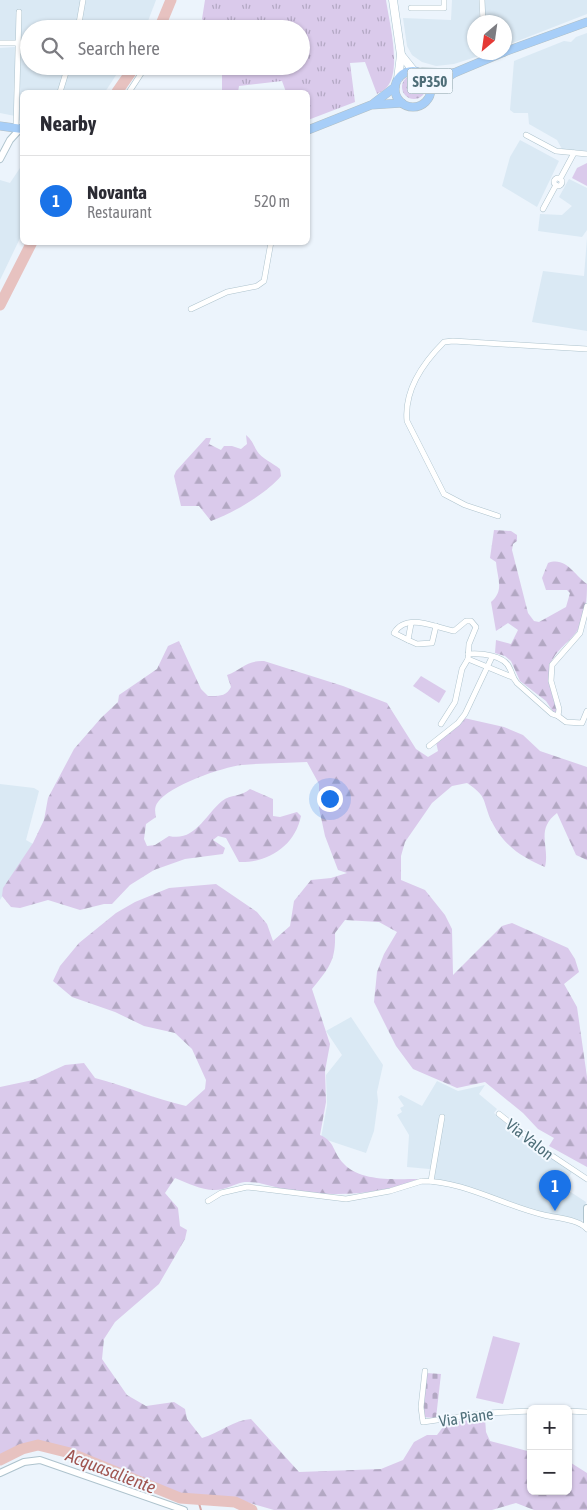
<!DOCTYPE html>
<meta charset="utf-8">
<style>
:root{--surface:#fff;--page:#f7f7f7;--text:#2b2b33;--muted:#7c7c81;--line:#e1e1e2;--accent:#1a73e8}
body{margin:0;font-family:"Asap Condensed",sans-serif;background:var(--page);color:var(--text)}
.controls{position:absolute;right:15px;bottom:15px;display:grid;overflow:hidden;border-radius:8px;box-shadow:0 1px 4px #0004}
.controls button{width:45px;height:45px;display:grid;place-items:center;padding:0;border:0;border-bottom:1px solid var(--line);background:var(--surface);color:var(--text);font:25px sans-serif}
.compass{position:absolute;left:467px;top:15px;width:45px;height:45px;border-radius:50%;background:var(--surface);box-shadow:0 1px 4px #0004;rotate:209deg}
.you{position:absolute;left:329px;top:798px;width:18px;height:18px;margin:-12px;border:4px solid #fff;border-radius:50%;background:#1a73e8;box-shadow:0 0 0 8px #1a73e833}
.badge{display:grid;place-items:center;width:32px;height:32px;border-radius:50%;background:var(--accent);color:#fff;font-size:16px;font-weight:700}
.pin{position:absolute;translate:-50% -41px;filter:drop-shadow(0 1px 2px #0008)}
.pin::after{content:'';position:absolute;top:26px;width:18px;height:15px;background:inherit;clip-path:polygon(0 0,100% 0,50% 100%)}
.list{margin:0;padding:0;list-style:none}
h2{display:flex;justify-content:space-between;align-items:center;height:65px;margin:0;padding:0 20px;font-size:21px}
h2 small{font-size:16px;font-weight:400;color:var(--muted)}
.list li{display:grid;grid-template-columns:32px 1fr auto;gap:15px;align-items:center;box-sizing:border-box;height:90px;padding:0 20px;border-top:1px solid var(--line)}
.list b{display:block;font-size:19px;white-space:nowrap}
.list p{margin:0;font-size:16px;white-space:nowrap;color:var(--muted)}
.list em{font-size:16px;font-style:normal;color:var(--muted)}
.icon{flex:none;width:28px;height:28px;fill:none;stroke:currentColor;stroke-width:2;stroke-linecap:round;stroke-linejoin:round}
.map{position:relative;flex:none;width:587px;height:1510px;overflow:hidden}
.search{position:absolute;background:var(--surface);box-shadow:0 1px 4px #0004;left:20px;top:20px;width:290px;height:55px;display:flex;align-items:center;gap:12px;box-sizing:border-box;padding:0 18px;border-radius:28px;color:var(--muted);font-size:19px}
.panel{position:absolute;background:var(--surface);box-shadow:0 1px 4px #0004;left:20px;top:90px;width:290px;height:155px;border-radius:8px}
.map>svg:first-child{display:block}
.residential{fill:#dae9f4}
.grass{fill:url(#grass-tufts)}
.forest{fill:url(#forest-firs)}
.cemetery{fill:url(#cemetery-stones)}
.park{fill:#dacaeb}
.garden{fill:url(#garden-dots)}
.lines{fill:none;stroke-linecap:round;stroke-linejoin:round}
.stream{stroke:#d8a9a6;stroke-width:2}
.river{stroke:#e7c2c0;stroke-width:11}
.minor-casing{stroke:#aec3cd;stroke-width:6}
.tertiary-casing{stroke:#aec3cd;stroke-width:8}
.secondary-casing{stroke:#acc4d0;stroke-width:9}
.primary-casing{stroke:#b1bfc4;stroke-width:9}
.minor{stroke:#fff;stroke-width:5}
.tertiary{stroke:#fff;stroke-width:6}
.secondary{stroke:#fff;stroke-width:8}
.primary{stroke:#a7cef8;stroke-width:8}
.labels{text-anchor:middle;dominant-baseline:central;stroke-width:4;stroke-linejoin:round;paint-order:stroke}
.shield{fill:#f3f9ff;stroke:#8098a0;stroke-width:1}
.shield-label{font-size:15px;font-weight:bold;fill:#4e6e78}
.street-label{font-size:16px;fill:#4e6e78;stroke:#f3f9ff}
.water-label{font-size:18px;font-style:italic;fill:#a05652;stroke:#f3f9ff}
</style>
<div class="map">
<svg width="587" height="1510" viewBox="0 0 587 1510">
<defs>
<pattern id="grass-tufts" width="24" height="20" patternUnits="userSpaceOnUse" patternTransform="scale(1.25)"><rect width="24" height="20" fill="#dacaeb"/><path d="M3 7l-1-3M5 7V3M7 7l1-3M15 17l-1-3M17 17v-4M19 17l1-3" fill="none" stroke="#b3a8c3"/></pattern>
<pattern id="forest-firs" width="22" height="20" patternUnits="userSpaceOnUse" patternTransform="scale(1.25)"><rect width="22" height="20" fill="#dacaeb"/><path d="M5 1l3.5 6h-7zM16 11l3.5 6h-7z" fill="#b3a8c3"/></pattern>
<pattern id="cemetery-stones" width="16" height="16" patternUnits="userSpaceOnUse" patternTransform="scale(1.25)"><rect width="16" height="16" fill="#dacaeb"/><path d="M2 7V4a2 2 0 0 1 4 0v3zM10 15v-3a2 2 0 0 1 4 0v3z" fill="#b3a8c3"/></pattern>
<pattern id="garden-dots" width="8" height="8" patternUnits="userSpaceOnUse" patternTransform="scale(1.25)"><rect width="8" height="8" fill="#dacaeb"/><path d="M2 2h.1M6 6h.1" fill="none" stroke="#b3a8c3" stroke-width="1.8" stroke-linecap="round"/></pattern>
</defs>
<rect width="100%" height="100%" fill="#ecf4fc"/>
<!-- residential -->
<g class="residential">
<path d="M0 0H81L76 29H29V40L0 42Z"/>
<path d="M85 0H156L145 29H80Z"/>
<path d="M452 0H479V22H474V52L484 53 485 54 454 64 436 66 422 62 412 55 407 46 403 18 451 20Z"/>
<path d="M485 0H587V14L505 46 504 22H485Z"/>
<path d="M587 33V151L562 149 557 140 529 124 528 113H514L510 110 514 61 564 41 571 42 576 37Z"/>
<path d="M23 46H29V66H67L58 92H22V123L19 120 21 48Z"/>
<path d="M15 47 16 79 15 116 0 113V48Z"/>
<path d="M71 66H122L105 92H62Z"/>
<path d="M520 140 559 161 537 207 502 186 510 157Z"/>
<path d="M22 165V234L0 280V180L10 183Z"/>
<path d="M569 179 587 188V230L582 237 538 231 540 214 562 215 572 206 559 197Z"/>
<path d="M587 238V331L532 322 543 271 584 276Z"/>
<path d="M0 784 34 788 39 791 26 840 33 844 0 900Z"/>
<path d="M351 1017 383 1065 377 1092 378 1101 374 1131 366 1153 321 1138 327 1105 326 1075 342 1055 326 1031Z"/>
<path d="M437 1081 458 1091 485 1085 479 1094 497 1109 494 1113 572 1172 563 1187 586 1202 583 1219 581 1222 543 1214 436 1181 433 1178 434 1172 429 1169 407 1167 409 1135 397 1115 402 1112 400 1108 404 1106 398 1097 401 1095 422 1106Z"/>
</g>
<!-- grass -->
<path class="grass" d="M205 0H386C389 21 402 70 387 87 385 90 380 92 377 94L365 62 350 63 355 102 308 120V92H286L282 81 239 86 238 92H222V66H301V29H210L202 19Z"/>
<!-- forest -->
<g class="forest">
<path d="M246 435C252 440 253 444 257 451 261 458 273 463 280 469L281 476C266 494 233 513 211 521L199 506H181L174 476 176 471 206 438H211L209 444 221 450 224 446H232L241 449 247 444Z"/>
<path d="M494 530 511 531 517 535V541L513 544 512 550 528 613 534 621 539 622 566 607 570 593 567 590H546L542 578 548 563C566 556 575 576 587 584 587 598 586 615 579 628 571 642 555 649 550 666L558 713H554L546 701 520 681 511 661 505 656 495 653 496 640 511 644 518 630 508 623 496 631 491 602C505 590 497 578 496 562L490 558Z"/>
<path d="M179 641 201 689 208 696C218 696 226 697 231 687L227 675C241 670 247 660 264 661L343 686 387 703 416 749 428 757 438 751 436 742 464 718 504 727 523 735 540 751 587 767V860L576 855 557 813C535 830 550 846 545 867 521 857 503 845 491 820 482 800 488 797 467 783L452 786 432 803 405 842 401 856V880L425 890 445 915 452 929 453 975 502 926 512 923 568 948 575 959 579 972 564 984 577 1007 587 1077V1167L549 1146 554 1138 538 1129 523 1113 485 1082 457 1088 413 1069 396 1046 374 1002 377 972 384 954 397 932 379 922 345 920 335 933C336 961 329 968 312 989L330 1044 325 1071 326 1102 320 1135C336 1142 332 1152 344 1164 361 1182 396 1179 418 1179 378 1196 330 1197 286 1190 273 1187 258 1181 245 1182 237 1183 230 1187 223 1189 206 1193 190 1184 175 1178L165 1193 178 1208 180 1226 187 1230 185 1239 159 1284 115 1322 104 1339 102 1359 127 1395 146 1406 174 1402 185 1409 187 1419 202 1438C220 1433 233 1420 251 1419L299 1472 381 1469 403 1460 414 1442 427 1435H437L446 1423 485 1418 486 1432 490 1441 531 1452V1491H568V1461L587 1473V1510H534L516 1503 492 1510H274L239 1500 186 1497 176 1494 88 1457 38 1442 18 1448 0 1456V1087L33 1080 65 1065 84 1063 95 1078C126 1086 155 1099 186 1106L205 1089 206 1080 192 1049 175 1033 144 1026 115 1012 72 997 53 981 60 966 79 943 116 913 135 902 169 888 216 884 257 912 267 924 273 941 290 926 294 901 311 880 331 878 347 873 338 870 325 836 319 808V784L307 762C286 763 263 763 242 765 222 767 169 786 158 802 154 807 155 812 156 817L146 824 144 839 147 846 155 845 169 836C195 842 205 815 222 801 231 794 241 797 250 789L273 799V816L280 817 297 812 301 816C295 846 268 863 239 862L226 838 218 836 213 840 225 848 223 854 185 859 154 870 130 885 112 904H104L80 910 48 900 20 908 11 907 2 896 3 888 33 843 44 820 48 798 74 749 101 718 118 702 119 695 157 669 168 646Z"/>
</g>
<!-- cemetery -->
<path class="cemetery" d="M426 1373 441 1374 436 1418 421 1417Z"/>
<!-- park -->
<g class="park">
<path d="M587 163V186L572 178 577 168Z"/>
<path d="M421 676 446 691 439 703 413 686Z"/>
<path d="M493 1336 520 1343 503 1404 476 1398Z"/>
</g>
<!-- garden -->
<circle class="garden" cx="414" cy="87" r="12"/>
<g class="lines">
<!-- stream -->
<path class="stream" d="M198 1500 201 1510"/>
<!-- river -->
<g class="river">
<path d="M159 29 171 0"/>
<path d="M117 92 135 66"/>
<path d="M0 305 32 242"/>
<path d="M0 1460 22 1449 38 1445 70 1453 180 1498 235 1502 252 1510"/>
</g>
<!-- minor casing -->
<g class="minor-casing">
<g id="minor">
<path d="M482 0 483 22"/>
<path d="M411 8H444V0"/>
<path d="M78 29 83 0"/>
<path d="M0 43H29"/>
<path d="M60 92 68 66"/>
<path d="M129 92 146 66"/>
<path d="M16 128 19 12"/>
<path d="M526 135 556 151 587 154"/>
<circle cx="558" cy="182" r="4"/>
<path d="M560 179 574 153"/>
<path d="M543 209 556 185"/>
<path d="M191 309 227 292 257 286 264 281 271 242"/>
<path d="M498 516 465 505 444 494 407 421C404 391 423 363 444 342L453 341 587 349"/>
<path d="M411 624 408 640 417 644 432 643 436 626"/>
<path d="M408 640 394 633C407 612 436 628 454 631L466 621H471L476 627 469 644 468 659 512 677"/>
<path d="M468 654C481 653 505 655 510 669 513 675 512 677 517 683L552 714 558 716 559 709 551 681 552 665 580 633 587 606"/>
<path d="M558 716 566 722 582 723 587 711"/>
<path d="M441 724 455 702 462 669 468 659"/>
<path d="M429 746 458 723 465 714 492 657"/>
<path d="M499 1114 548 1153 587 1179"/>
<path d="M431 1181 442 1117"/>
<path d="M208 1201 221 1193 247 1187 346 1199 390 1191 422 1181C464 1181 504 1206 544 1215 556 1218 578 1219 587 1229"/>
<path d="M425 1371 421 1407 423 1422 486 1413 531 1411"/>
<path d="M568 1411 587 1412"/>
</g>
</g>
<!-- tertiary casing -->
<g class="tertiary-casing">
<g id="tertiary">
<path d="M0 159 10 140 20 129"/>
<path d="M587 1208V1227"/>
<path d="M0 1473 24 1462 40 1460 184 1510"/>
</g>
</g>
<!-- secondary casing -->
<g class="secondary-casing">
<g id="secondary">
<path d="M393 0 401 55 398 79"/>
<path d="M401 55 413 70"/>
</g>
</g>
<!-- primary casing -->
<g class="primary-casing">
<g id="primary">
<path d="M504 52 587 22"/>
<circle cx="413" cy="89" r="18"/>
<path d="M422 72 454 73"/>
<path d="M431 90 454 73 504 52"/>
<path d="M374 103 395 87"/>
<path d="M0 126 22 129"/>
<path d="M308 130 371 105 402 103"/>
</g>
</g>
<!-- minor -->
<use href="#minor" class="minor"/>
<!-- tertiary -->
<use href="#tertiary" class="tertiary"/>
<!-- secondary -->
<use href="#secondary" class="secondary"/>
<!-- primary -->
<use href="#primary" class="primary"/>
</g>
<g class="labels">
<!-- shield labels -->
<rect class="shield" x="407.5" y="68.5" width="45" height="25" rx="4"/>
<g class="shield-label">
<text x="430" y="81">SP350</text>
</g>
<!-- street labels -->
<g class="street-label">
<text transform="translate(530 1139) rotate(38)">Via Valon</text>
<text transform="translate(466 1417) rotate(-8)">Via Piane</text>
</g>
<!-- water labels -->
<g class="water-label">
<text transform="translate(111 1471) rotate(21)">Acquasaliente</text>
</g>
</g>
</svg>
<div class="controls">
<button>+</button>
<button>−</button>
</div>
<svg class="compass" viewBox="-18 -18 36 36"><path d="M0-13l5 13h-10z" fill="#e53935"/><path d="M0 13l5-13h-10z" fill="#7c7c81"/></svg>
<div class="you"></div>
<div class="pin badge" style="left:555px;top:1211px">1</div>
<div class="search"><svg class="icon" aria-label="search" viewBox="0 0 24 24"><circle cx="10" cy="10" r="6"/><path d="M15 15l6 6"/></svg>Search here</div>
<section class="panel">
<h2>Nearby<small></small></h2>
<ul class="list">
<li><span class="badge">1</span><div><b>Novanta</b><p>Restaurant</p></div><em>520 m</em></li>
</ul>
</section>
</div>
